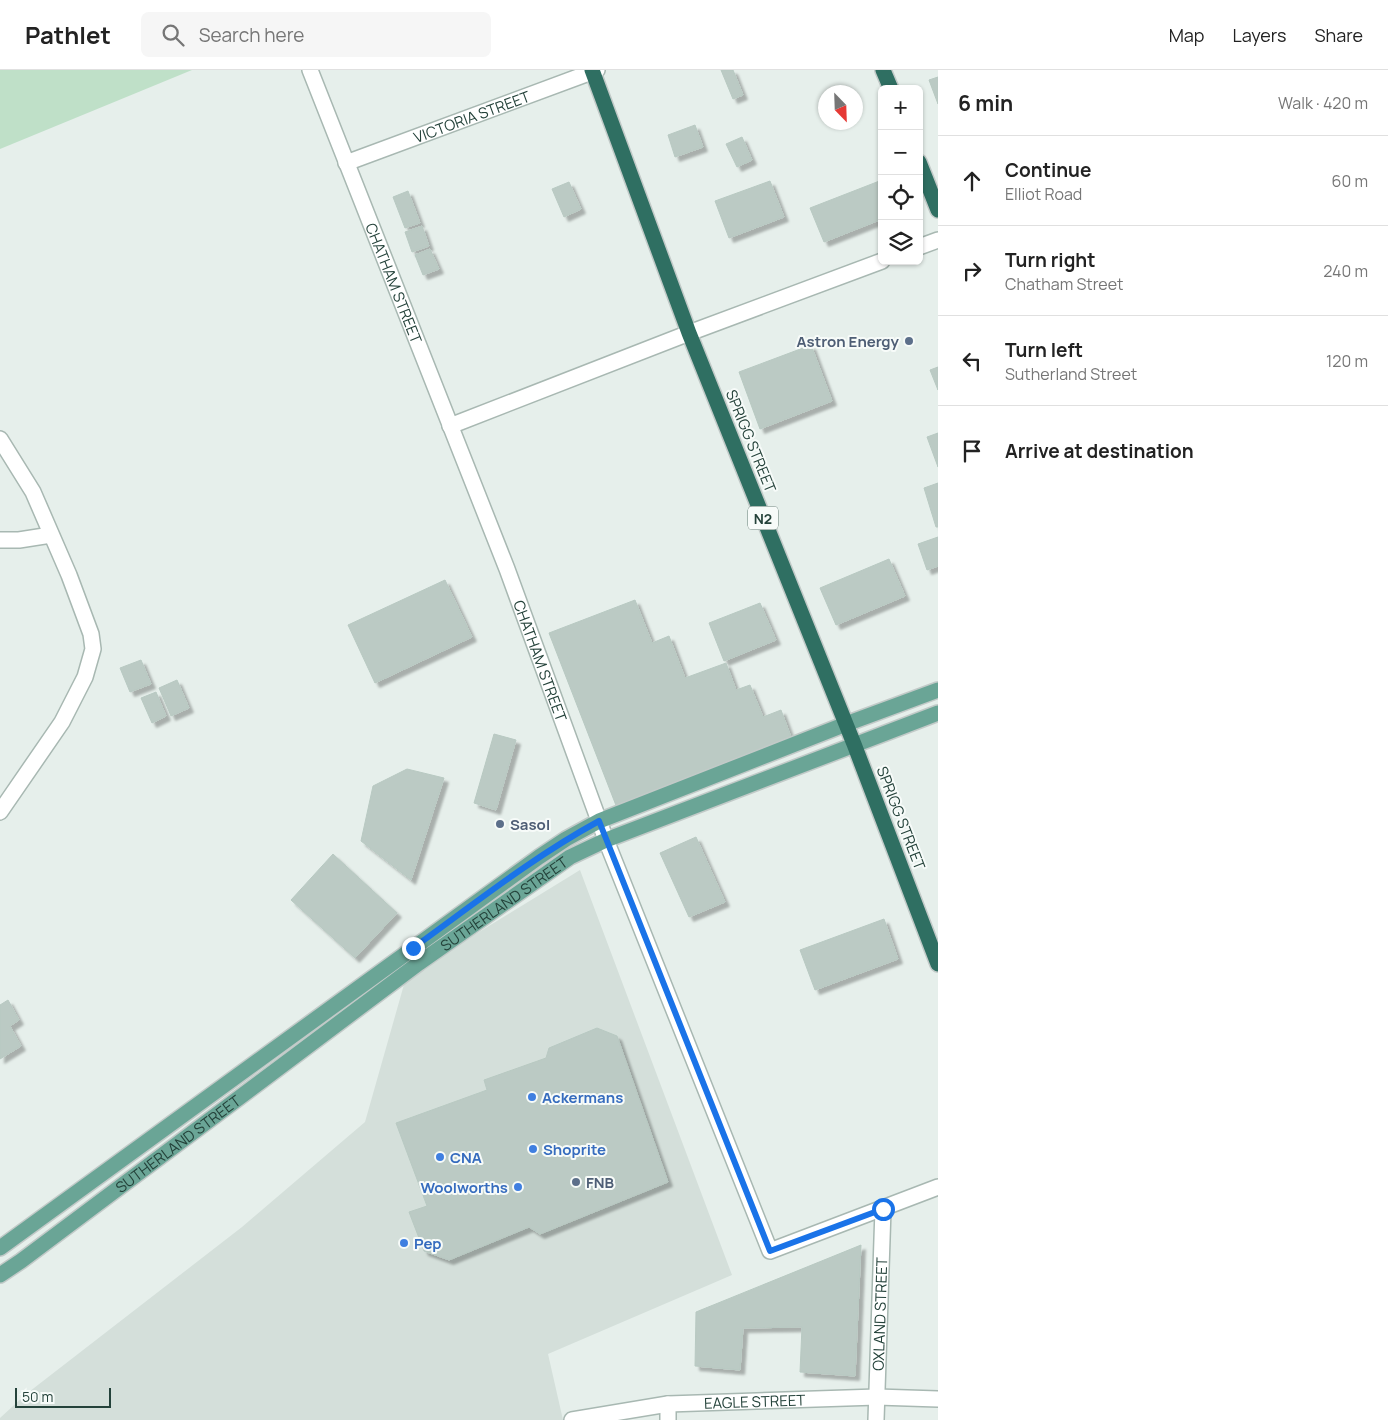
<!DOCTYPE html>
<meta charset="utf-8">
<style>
:root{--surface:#fff;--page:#f6f6f6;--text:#222;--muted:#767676;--line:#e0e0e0}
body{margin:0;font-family:Manrope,sans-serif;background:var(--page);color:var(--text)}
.controls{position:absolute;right:15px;top:15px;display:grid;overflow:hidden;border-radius:8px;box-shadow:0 1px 4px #0004}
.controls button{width:45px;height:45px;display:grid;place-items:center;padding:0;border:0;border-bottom:1px solid var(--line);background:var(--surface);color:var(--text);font:25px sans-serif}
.compass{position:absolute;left:818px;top:15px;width:45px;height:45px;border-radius:50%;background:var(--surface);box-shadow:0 1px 4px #0004;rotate:157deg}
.scale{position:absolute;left:15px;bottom:12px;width:96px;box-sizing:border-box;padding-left:5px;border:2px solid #24423a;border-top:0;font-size:14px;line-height:18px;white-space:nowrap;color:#24423a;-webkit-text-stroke:4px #f7fbf9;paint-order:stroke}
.stop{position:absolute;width:15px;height:15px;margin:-11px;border:4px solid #1a73e8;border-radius:50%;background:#fff}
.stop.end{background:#1a73e8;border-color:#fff;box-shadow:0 1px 5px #0008}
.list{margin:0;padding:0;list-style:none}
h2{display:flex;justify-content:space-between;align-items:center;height:65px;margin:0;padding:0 20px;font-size:21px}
h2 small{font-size:16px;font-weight:400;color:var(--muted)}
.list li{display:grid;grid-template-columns:32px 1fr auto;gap:15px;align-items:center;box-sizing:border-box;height:90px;padding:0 20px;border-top:1px solid var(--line)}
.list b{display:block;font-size:19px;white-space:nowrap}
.list p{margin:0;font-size:16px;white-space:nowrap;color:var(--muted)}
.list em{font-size:16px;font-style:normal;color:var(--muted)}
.icon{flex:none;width:28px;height:28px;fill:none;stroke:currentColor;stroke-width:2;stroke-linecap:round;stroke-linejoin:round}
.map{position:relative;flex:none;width:938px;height:1350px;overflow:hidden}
header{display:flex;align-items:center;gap:30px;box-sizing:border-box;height:70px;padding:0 25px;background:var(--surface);border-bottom:1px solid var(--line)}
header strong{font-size:24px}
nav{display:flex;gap:28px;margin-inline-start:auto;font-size:18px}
.search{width:350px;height:45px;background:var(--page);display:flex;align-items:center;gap:12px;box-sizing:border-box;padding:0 18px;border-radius:8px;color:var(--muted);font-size:19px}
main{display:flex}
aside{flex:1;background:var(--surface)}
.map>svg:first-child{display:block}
.built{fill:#d4dfda}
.green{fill:#bfe0c8}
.building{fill:#bbcac4;stroke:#b8c9c2;filter:url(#shadow)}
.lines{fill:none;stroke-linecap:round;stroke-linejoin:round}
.street-casing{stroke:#a8b8b2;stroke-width:18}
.primary-casing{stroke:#c2cac8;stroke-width:18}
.highway-casing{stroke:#c2cac8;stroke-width:18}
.street{stroke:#fff;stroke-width:15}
.primary{stroke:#6aa596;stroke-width:15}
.highway{stroke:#2f6f62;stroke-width:15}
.route{stroke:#1a73e8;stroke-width:6}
.service-dot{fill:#5c6f8a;stroke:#f7fbf9;stroke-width:2}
.shop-dot{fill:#3f7fe0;stroke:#f7fbf9;stroke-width:2}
.labels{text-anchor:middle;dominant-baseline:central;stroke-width:4;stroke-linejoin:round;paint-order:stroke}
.shield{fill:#f7fbf9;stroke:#637a73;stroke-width:1}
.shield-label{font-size:14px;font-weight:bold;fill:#24423a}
.street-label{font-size:15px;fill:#24423a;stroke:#f7fbf9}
.service-label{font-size:15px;font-weight:bold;fill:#4e5e75;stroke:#f7fbf9;text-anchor:start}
.shop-label{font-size:15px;font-weight:bold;fill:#366cbe;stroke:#f7fbf9;text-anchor:start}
</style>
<header>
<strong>Pathlet</strong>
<div class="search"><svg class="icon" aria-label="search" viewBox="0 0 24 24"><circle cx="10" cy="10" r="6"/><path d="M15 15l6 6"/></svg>Search here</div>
<nav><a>Map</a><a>Layers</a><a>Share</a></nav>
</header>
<main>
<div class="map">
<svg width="938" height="1350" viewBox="0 0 938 1350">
<defs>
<filter id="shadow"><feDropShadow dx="4.5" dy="4.5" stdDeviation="1" flood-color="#0004"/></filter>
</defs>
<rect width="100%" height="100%" fill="#e6efeb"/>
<!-- built -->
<path class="built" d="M580 800 732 1205 548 1284 563 1350H0V1348L25 1325 242 1157 365 1052 405 911 448 881Z"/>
<!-- green -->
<path class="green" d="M0 0H192L0 79Z"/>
<!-- building -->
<g class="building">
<path d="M721 0H733L743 25 733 29Z"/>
<path d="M938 7V34L929 10Z"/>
<path d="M695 55 703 77 675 87 668 65Z"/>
<path d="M742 67 752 90 737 97 726 74Z"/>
<path d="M882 110V149L824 172 810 138Z"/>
<path d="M770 111 784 147 729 168 715 131Z"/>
<path d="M569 112 581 139 564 147 552 119Z"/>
<path d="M408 121 420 153 405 158 393 127Z"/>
<path d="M422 156 429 176 412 182 405 162Z"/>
<path d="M430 179 439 199 423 205 415 185Z"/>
<path d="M811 275 832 331 760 359 739 302Z"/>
<path d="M938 297V320L930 300Z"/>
<path d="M938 363V397L927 367Z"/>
<path d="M938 413V457H936L924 418Z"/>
<path d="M938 467V496L927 500 918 474Z"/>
<path d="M889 489 905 526 836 555 820 518Z"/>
<path d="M445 510 472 567 375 613 348 555Z"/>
<path d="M635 530 652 573 669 566 685 608 726 593 736 620 750 615 763 647 781 640 792 670 617 738 549 563Z"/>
<path d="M760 533 776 570 724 591 709 553Z"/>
<path d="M141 590 151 614 130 622 120 598Z"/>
<path d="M177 610 189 638 171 646 159 618Z"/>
<path d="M156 622 166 646 152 653 141 628Z"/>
<path d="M494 664 516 670 496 740 474 733Z"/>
<path d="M407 699 444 708 411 810 361 771 373 716Z"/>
<path d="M696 767 725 832 689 847 660 783Z"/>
<path d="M333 784 397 843 355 888 291 830Z"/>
<path d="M884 849 898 889 815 920 800 880Z"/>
<path d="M8 930 19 950 10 956 21 976 0 989V935Z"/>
<path d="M597 958 617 966 668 1112 540 1164 529 1157 449 1190 424 1181 409 1142 427 1136 396 1053 487 1020 484 1010 546 988 549 978Z"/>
<path d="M861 1175 855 1306 800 1302 802 1257 743 1258 740 1300 695 1296 696 1242Z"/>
</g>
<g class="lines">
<!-- street casing -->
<g class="street-casing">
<g id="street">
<path id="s1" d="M310 0 507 499 606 770 770 1181 938 1117"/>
<path id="s2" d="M346 93 597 0"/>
<path d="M919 177 938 170"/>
<path d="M450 356 689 263 882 191"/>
<path d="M0 369 33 422 69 505 91 564 93 579 85 607 62 652 0 742"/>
<path d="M0 470H19L51 465"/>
<path d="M668 1334V1350"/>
<path id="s3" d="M572 1350 668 1334 877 1327 938 1329"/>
<path id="s4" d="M876 1350 883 1139"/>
</g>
</g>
<!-- primary casing -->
<g class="primary-casing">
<g id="primary">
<path d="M0 1178 539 787 566 769 599 751 846 654 938 620"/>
<path id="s5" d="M0 1205 21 1191 419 893 570 787 606 770 938 643"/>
</g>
</g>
<!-- highway casing -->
<g class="highway-casing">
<g id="highway">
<path d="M592 0 689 263 854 674 938 894"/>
<path d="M883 0 891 19"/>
<path d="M919 92 938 140"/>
</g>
</g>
<!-- street -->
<use href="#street" class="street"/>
<!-- primary -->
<use href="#primary" class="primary"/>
<!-- highway -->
<use href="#highway" class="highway"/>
</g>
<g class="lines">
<!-- route -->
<path class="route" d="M413 878C474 834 533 787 599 751L770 1181 883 1139"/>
</g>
<!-- markers -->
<g class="service-dot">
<circle cx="909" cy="271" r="5"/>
<circle cx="500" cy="754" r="5"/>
<circle cx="576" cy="1112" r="5"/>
</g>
<g class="shop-dot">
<circle cx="532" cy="1027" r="5"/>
<circle cx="533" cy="1079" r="5"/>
<circle cx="440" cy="1087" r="5"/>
<circle cx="518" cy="1117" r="5"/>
<circle cx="404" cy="1173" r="5"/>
</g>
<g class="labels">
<!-- shield labels -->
<rect class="shield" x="748" y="436.5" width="30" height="23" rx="4"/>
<g class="shield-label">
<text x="763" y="448">N2</text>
</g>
<!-- street labels -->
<g class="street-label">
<text stroke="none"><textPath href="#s2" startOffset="134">VICTORIA STREET</textPath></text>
<text stroke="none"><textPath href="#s1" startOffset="229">CHATHAM STREET</textPath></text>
<text transform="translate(751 371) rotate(68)">SPRIGG STREET</text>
<text stroke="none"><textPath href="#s1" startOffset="634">CHATHAM STREET</textPath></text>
<text transform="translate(901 748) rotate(69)">SPRIGG STREET</text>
<text stroke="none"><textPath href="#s5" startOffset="626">SUTHERLAND STREET</textPath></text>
<text stroke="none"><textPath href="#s5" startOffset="221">SUTHERLAND STREET</textPath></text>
<text stroke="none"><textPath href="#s4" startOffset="106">OXLAND STREET</textPath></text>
<text stroke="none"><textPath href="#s3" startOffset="184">EAGLE STREET</textPath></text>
</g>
<!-- service labels -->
<g class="service-label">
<text x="899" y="271" text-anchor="end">Astron Energy</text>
<text x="510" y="754">Sasol</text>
<text x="586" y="1112">FNB</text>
</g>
<!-- shop labels -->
<g class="shop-label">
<text x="542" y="1027">Ackermans</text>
<text x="543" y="1079">Shoprite</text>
<text x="450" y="1087">CNA</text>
<text x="508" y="1117" text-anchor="end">Woolworths</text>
<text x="414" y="1173">Pep</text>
</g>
</g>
</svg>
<div class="controls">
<button>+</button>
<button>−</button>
<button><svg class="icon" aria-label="locate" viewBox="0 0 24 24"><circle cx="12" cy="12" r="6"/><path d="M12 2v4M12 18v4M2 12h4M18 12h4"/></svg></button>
<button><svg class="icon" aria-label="layers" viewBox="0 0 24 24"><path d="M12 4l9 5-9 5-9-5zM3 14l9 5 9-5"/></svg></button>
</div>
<svg class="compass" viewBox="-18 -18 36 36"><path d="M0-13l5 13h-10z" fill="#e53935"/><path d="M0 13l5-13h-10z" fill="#767676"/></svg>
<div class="scale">50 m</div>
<div class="stop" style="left:883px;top:1139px"></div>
<div class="stop end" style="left:413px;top:878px"></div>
</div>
<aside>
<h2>6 min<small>Walk · 420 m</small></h2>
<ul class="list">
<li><svg class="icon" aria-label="ahead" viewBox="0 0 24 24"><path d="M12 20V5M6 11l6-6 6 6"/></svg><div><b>Continue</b><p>Elliot Road</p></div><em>60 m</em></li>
<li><svg class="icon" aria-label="right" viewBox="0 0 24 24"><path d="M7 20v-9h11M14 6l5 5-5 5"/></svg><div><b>Turn right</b><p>Chatham Street</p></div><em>240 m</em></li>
<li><svg class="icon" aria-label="left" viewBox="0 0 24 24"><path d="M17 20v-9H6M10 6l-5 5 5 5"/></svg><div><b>Turn left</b><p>Sutherland Street</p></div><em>120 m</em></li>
<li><svg class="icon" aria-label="arrive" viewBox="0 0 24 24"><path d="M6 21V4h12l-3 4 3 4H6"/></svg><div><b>Arrive at destination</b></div></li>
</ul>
</aside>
</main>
